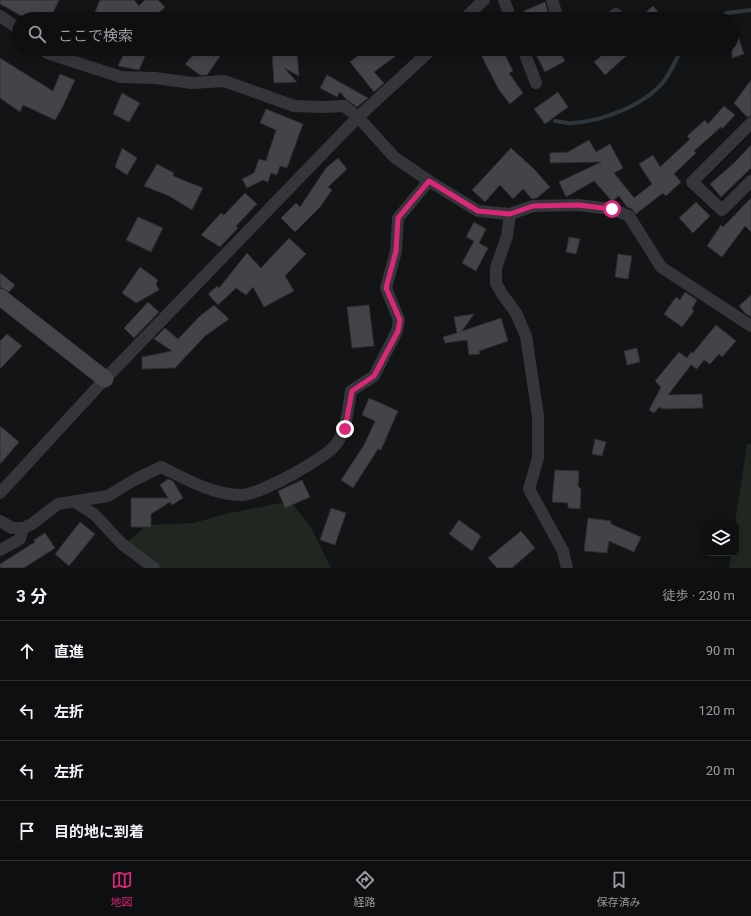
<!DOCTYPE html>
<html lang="ja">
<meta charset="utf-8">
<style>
:root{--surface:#0e0f10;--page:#171819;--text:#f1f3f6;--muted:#9b9c9f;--line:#2e2f30;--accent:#db2777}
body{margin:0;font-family:Roboto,"Noto Sans JP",sans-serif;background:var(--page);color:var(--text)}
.controls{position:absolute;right:12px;bottom:12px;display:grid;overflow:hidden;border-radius:8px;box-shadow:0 2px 10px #0003}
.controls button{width:36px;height:36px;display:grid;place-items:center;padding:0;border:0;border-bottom:1px solid var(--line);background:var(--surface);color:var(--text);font:20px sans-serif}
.stop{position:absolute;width:12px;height:12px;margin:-9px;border:3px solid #db2777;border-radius:50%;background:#fff}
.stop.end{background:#db2777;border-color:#fff;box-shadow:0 1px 4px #0008}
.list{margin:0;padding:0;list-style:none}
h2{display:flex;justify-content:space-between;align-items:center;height:52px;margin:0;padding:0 16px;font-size:17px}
h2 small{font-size:13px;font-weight:400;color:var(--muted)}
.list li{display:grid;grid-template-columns:26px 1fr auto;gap:12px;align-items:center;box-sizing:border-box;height:60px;padding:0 16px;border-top:1px solid var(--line)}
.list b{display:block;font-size:15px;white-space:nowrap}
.list em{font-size:13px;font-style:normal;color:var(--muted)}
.icon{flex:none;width:22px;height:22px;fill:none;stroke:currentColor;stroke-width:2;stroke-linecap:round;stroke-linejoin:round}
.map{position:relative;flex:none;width:751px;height:568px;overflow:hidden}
.search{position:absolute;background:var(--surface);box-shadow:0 2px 10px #0003;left:12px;right:12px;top:12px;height:44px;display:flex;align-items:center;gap:10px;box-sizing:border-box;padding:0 14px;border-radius:22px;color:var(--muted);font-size:15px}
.sheet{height:292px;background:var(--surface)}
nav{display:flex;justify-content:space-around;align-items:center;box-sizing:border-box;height:56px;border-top:1px solid var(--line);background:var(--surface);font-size:11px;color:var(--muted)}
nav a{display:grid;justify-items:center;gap:2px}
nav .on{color:var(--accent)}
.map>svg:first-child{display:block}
.green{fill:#202721}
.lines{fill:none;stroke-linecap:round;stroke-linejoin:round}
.stream{stroke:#2e363d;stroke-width:4}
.building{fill:#434448;stroke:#2e2e31}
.street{stroke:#35363a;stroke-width:12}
.secondary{stroke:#434549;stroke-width:17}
.route{stroke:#db2777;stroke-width:5}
</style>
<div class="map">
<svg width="751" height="568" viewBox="0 0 751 568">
<rect width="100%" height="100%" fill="#131415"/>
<!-- green -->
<g class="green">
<path d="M751 444V568H729L731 553H736L735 523 747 445Z"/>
<path d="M290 501 311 527 331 568H148L125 544 147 525 194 523 225 514Z"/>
</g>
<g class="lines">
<!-- stream -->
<g class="stream">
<path d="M713 19 727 13 751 10"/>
<path d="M555 121C561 122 568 124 573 123 603 121 645 105 664 81 671 72 676 59 682 49"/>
</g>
</g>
<!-- building -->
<g class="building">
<path d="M0 0H59L50 19H27L0 4Z"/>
<path d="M100 0H134L139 6 145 0H158L165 7 152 19H92Z"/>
<path d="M545 2 550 19H527L524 11Z"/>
<path d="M653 6 664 19H638Z"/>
<path d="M732 24H734L744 54 732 58Z"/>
<path d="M126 49H148L139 70 118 66Z"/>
<path d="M199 49H225L207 75H200L185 64Z"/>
<path d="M366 49H405L374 72 384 83 374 92 350 62Z"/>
<path d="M478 49H502L513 71 509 73 523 93 510 104 499 90Z"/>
<path d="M533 49H558L565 61 545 72Z"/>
<path d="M609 49H634L605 75 594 62Z"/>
<path d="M297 50 299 76 284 68 297 82 274 83 272 52Z"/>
<path d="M0 58 53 91 60 74 75 80 62 108 55 120 23 105 20 112 0 98Z"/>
<path d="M327 75 343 84 368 98 357 107 346 99 340 92 337 97 320 88Z"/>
<path d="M751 80V116L747 117 734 103Z"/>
<path d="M558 92 568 107 545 124 534 109Z"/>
<path d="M122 93 140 103 129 122 113 114Z"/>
<path d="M724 106 735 115 722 129 721 127 694 151 696 153 674 174 681 182 666 196 663 193 636 214 632 209 627 207 619 196 612 201 594 181 566 197 559 182 601 162 550 163V153L568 152 589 140 596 152 610 144 623 168 614 173 634 198 652 184 639 164 653 155 660 167 690 139 687 136 705 120 708 124Z"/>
<path d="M266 109 303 124 287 168 280 166 277 175 271 173 268 182 263 180 247 188 242 179 254 173 259 159 266 161 276 130 260 123Z"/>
<path d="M751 145V168L721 197 710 184 735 162Z"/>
<path d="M122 148 137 158 127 175 115 167Z"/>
<path d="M511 148 534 169 550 187 537 198 532 199 523 189 513 199 500 185 485 202 472 190Z"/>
<path d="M338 158 347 169 328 187 332 190 320 207 295 232 281 218 296 203 300 207 326 168Z"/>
<path d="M157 164 174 173 173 176 203 188 192 210 169 196 144 186Z"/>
<path d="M245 193 257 204 236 226 238 228 220 247 201 235 221 213 224 215Z"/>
<path d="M751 198V232L745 226 722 257 707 246 721 225 723 227Z"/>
<path d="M696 202 710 216 693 233 679 218Z"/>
<path d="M138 217 163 228 151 252 126 240Z"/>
<path d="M474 222 486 229 479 243 488 248 476 271 462 263 474 241 466 237Z"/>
<path d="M569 237 580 239 576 254 566 252Z"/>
<path d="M289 238 306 254 285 276 294 291 264 307 253 287 246 295 236 288 218 305 208 294 217 286 219 288 247 253 261 268Z"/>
<path d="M618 254 632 256 628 279 615 277Z"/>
<path d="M140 267 158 280 156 284 159 290 136 303 122 293Z"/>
<path d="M0 273 15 285 9 292 0 287Z"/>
<path d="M685 292 697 300 692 309 694 311 682 327 664 314 676 297 680 300Z"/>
<path d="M751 295V317L745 313 739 306Z"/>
<path d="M148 302 159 312 134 338 124 328Z"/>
<path d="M214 305 229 319 205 336 175 368 142 369V357L172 351 154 339 165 328 178 339 200 316Z"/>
<path d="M369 305 374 346 352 348 347 307Z"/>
<path d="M474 314 462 331 501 318 508 341 479 351 480 354 469 355 467 340 445 343 443 337 457 333 454 317Z"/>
<path d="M716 325 736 341 722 357 719 354 710 364 704 360 697 369 691 365 668 395 702 394 703 408 663 409 659 407 654 413 649 410 661 387 655 381 679 352 687 358 691 352 693 353Z"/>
<path d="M7 334 22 346 0 369V341Z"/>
<path d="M637 348 640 362 627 365 624 351Z"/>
<path d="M369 398 398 411 381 450 378 449 353 488 341 480 364 445 375 421 362 415Z"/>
<path d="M0 426 19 442 0 464Z"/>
<path d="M595 439 606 442 602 456 592 454Z"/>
<path d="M555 470 579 471 578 486 581 489 580 509 568 508V503L552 502Z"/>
<path d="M168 479 173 481 183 498 172 505 170 502 151 514V527H131V498H168L160 485Z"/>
<path d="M302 480 310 497 285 508 278 491Z"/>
<path d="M331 508 346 513 335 545 320 540Z"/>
<path d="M588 518 611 521V524L641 537 634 552 609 541 607 553 584 551Z"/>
<path d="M459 520 481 536 472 551 449 534Z"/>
<path d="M80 522 95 534 69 566 55 554Z"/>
<path d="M521 531 535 548 512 568H497L488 558Z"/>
<path d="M45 533 55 548 24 568H0V564L35 542 34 540Z"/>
</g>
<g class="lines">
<!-- street -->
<g class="street">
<path d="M504 0 511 19"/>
<path d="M552 0 558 19"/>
<path d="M0 16 19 29"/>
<path d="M464 19 484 0"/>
<path d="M609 19 616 14"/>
<path d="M43 49 47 53 121 77 155 78 192 83 224 81 294 106 322 107 344 106 358 117 394 157 429 181 478 211 510 214 533 206 578 205 612 209 629 216 661 267 751 326"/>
<path d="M523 49 536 83"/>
<path d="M751 123 692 182 722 210 751 181"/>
<path d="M510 214 507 236 496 268V283L502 294 516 313 526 336 538 416V458L529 489 563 551 567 568"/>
<path d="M0 493 105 379 358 117 432 49"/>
<path d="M75 502 94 514 122 544 154 568"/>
<path d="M0 521 12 528H23L32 524 58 504 108 496 134 480 161 467C186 479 213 495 241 495 259 495 327 458 337 443 347 428 348 409 351 391L374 376 397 331 399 320 386 288 396 251 398 218 429 181"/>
<path d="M0 550 20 539 23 528"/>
</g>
<!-- secondary -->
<path class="secondary" d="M0 297 105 379"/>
</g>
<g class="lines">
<!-- route -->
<path class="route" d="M345 429 352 391 374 376 398 331 400 320 386 288 396 251 398 218 429 181 478 211 510 214 533 206 578 205 612 209"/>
</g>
</svg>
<div class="controls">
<button><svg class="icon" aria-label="layers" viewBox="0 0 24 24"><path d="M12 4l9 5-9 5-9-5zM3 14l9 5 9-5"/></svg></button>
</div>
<div class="stop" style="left:612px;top:209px"></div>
<div class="stop end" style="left:345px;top:429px"></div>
<div class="search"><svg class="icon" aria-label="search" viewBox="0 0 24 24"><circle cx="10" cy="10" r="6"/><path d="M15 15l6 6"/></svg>ここで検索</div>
</div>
<section class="sheet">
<h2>3 分<small>徒歩 · 230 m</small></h2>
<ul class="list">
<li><svg class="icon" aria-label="ahead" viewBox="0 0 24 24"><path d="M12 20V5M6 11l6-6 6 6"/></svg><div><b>直進</b></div><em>90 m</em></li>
<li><svg class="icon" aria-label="left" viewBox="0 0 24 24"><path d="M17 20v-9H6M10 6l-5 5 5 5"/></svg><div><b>左折</b></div><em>120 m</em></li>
<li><svg class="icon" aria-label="left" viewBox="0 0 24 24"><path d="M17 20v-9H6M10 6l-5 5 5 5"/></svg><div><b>左折</b></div><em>20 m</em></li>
<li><svg class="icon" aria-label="arrive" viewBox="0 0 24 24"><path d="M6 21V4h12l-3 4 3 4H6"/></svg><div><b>目的地に到着</b></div></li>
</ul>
</section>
<nav>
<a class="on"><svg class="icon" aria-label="map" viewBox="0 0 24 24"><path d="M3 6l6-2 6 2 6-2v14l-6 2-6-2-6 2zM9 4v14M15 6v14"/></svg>地図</a>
<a><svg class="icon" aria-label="directions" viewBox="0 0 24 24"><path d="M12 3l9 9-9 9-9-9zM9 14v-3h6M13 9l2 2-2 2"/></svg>経路</a>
<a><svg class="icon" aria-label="saved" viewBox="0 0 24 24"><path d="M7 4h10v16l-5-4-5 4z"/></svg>保存済み</a>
</nav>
